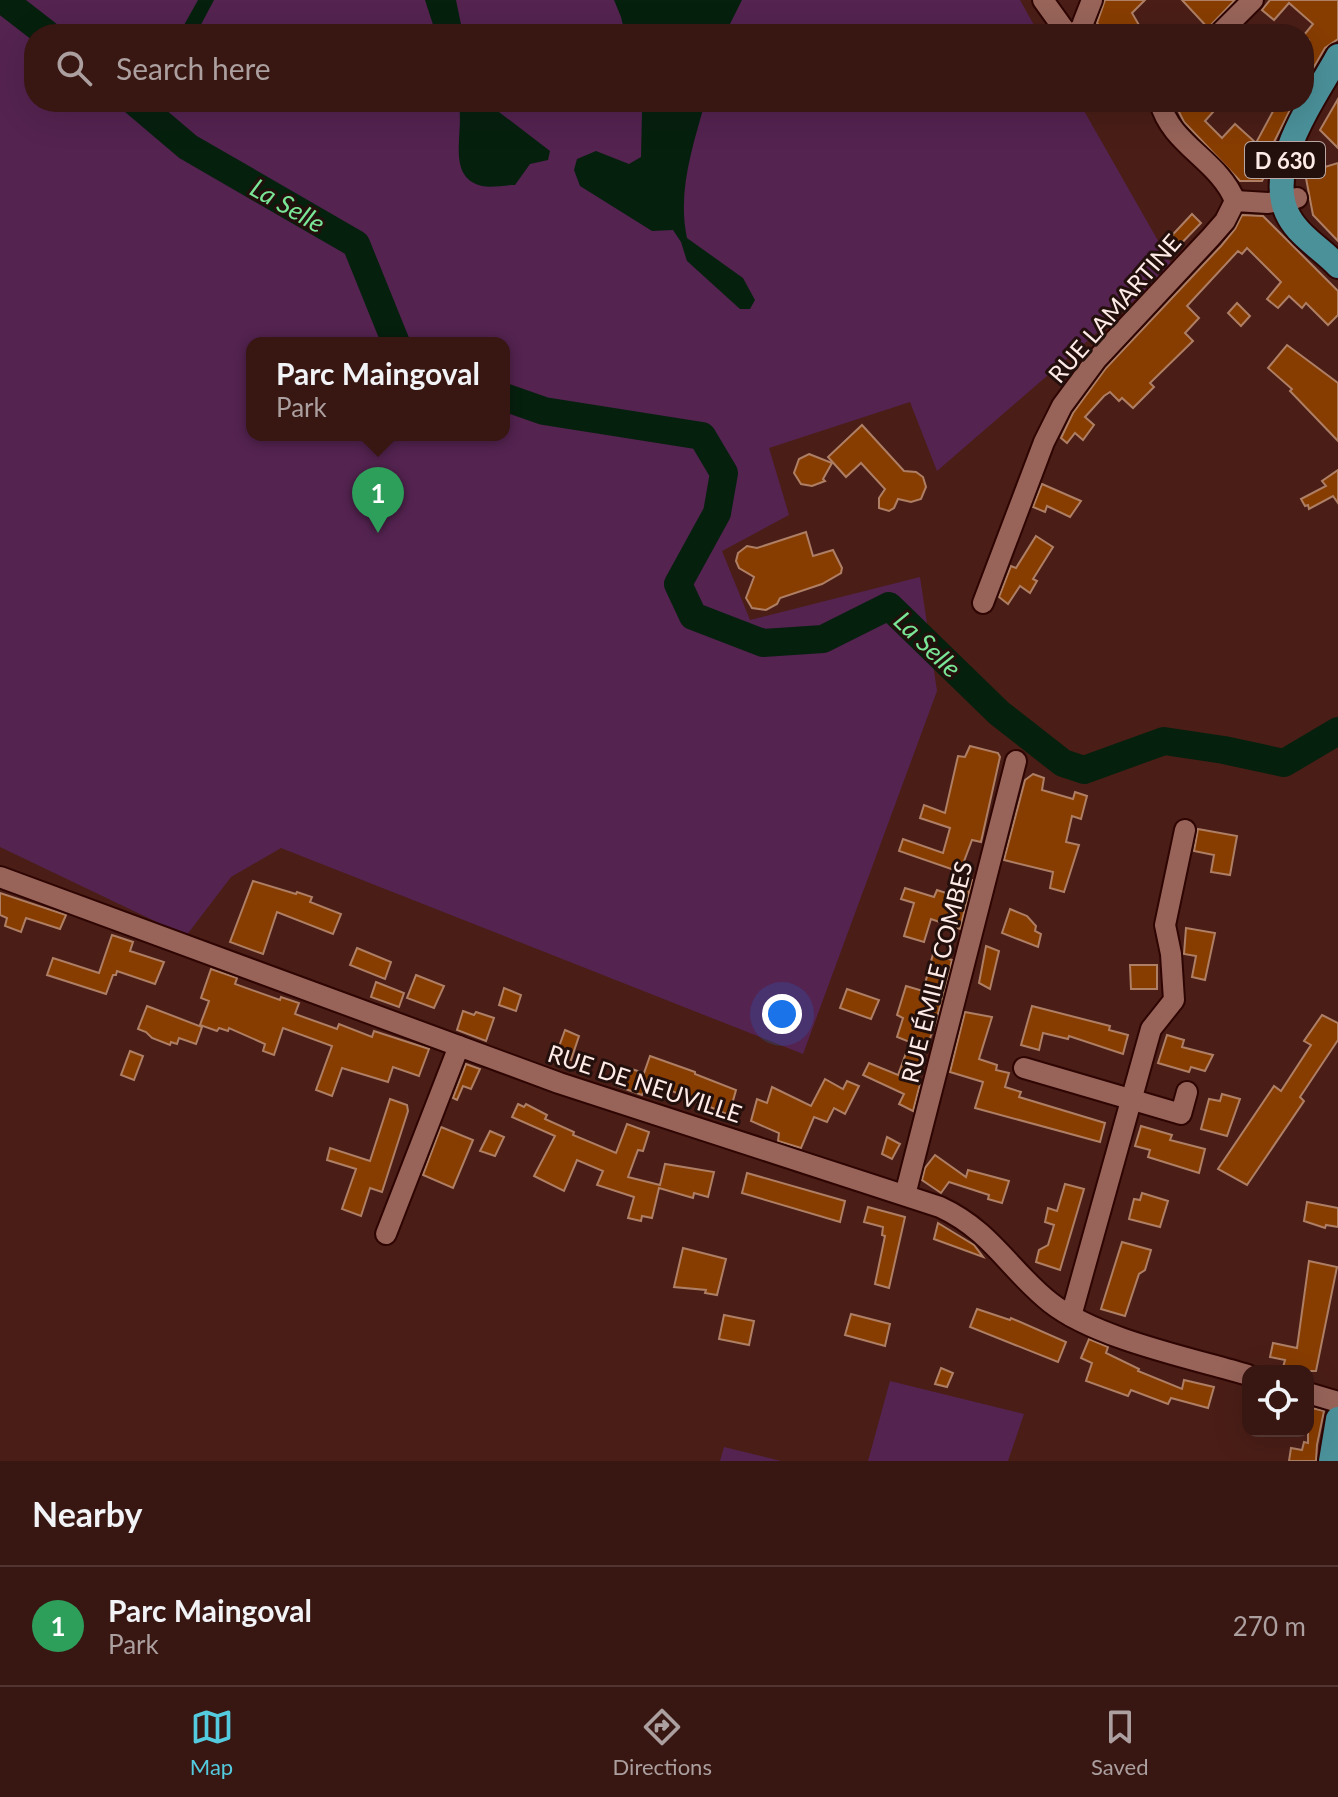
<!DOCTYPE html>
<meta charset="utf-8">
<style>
:root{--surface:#381611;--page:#43231f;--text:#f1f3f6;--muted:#ab9f9f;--line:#523531;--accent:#54cade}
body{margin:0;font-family:Lato,sans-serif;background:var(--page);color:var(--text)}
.controls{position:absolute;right:24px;bottom:24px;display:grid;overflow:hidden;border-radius:16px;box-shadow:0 8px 32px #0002}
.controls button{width:72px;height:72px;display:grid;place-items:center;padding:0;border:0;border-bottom:2px solid var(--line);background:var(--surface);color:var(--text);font:40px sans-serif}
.you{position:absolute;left:782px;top:1014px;width:28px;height:28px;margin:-20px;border:6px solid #fff;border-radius:50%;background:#1a73e8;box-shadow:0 0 0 12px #1a73e833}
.badge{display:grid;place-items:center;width:52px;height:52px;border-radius:50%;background:var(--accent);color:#fff;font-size:26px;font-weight:700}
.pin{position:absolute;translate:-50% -66px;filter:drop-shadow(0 2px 4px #0008)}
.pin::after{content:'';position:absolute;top:42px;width:28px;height:24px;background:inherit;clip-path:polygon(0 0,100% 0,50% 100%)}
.popup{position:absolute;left:246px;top:337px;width:264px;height:104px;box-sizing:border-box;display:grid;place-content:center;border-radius:16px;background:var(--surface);filter:drop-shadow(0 2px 6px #0005);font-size:26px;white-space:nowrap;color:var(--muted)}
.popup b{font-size:30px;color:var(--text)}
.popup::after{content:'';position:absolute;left:50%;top:100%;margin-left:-16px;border:16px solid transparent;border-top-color:var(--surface)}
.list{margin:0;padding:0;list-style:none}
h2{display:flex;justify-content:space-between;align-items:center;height:104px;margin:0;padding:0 32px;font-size:34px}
h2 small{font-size:26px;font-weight:400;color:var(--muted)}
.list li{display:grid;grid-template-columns:52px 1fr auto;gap:24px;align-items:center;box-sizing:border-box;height:120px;padding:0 32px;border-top:2px solid var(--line)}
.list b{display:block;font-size:30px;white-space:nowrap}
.list p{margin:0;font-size:26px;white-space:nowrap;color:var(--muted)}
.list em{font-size:26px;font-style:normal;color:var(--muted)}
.icon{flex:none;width:44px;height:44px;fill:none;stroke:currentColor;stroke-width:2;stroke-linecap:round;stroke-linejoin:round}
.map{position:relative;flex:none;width:1338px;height:1461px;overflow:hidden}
.search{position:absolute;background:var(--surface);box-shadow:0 8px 32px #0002;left:24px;right:24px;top:24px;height:88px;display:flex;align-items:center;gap:20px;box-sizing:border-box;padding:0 28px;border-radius:32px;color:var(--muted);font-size:30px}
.sheet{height:224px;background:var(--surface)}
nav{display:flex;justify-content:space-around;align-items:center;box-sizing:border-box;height:112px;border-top:2px solid var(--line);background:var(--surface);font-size:22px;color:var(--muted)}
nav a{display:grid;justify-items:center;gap:4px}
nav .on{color:var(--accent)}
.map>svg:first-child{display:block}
.green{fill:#542350;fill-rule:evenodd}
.water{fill:#06200e}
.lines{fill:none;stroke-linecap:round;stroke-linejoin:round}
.river{stroke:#06200e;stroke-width:28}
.building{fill:#883d00;stroke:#ae7f65;stroke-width:2}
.minor-casing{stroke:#2e0502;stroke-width:24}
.major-casing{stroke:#2e0502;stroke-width:28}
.minor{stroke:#98645a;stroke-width:20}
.major{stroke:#4b919a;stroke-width:24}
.labels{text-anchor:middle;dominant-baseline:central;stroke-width:6;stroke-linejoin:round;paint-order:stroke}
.shield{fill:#230f0c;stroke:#bca9a6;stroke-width:2}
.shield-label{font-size:22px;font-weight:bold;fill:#feebe8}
.street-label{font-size:24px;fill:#feebe8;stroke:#230f0c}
.water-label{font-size:26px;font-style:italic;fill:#79e596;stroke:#230f0c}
</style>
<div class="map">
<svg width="1338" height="1461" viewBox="0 0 1338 1461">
<rect width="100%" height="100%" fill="#4a1e17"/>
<!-- green -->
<g class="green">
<path d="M0 0H1020L1039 34H34V102H1079L1173 267 937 471 910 402 769 448 789 515 722 551 750 620 920 577 937 691 803 1054 281 848 231 877 186 936 0 847ZM252 343H504V435H252Z"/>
<path d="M890 1381 1024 1414 1008 1461H868Z"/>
<path d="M724 1447 781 1461H720Z"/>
</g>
<!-- water -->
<g class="water">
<path d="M198 0H214L196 34H179Z"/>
<path d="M425 0H456L463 34H436Z"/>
<path d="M614 0H742L725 34H625L621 17Z"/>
<path d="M458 102H486L550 151 548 160 530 164 515 185C505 185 492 188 482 186 444 177 466 129 458 102Z"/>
<path d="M639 102H705C693 146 677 192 687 238L743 278 755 300 750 309H740L687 261 681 242 673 230 652 231 580 186 574 170 577 159 596 151 629 164 641 157 642 111Z"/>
</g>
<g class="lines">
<!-- river -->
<g class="river">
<path d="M3 0 47 34"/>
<path d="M135 102 188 147 356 244 396 343"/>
<path d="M504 397 544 411 702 436 724 473 717 513 678 584 693 616 763 643 823 639 889 606 999 713 1063 763 1084 770 1164 741 1224 750 1284 763 1338 731"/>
</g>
</g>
<!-- building -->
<g class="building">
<path d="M1105 0H1145L1132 13 1139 25 1130 34H1107L1097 23Z"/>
<path d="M1182 0H1235L1208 28Z"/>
<path d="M1270 0H1338V39L1325 48 1304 84V47L1309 40 1304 35 1313 24 1289 3 1274 20 1262 10Z"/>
<path d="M1338 99V148L1320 130Z"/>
<path d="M1174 102H1222L1205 121 1222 138 1235 124 1256 143 1278 102H1294L1272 146 1268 169 1262 181H1240L1184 122Z"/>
<path d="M1338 163V241L1313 215 1305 173Z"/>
<path d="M1192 214 1201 223 1172 253 1163 245Z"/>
<path d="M1242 215 1263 216 1338 291V315L1328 325 1306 303 1302 308 1289 296 1278 308 1267 299 1281 282 1247 248 1242 254 1238 251 1187 306 1199 318 1185 333 1193 341 1150 383 1154 387 1133 408 1122 398 1119 401 1110 392 1104 396 1085 417 1094 425 1083 440 1075 433 1067 443 1061 438 1073 413 1106 368 1221 246 1235 229Z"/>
<path d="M1237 303 1250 316 1241 326 1228 313Z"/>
<path d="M1287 345 1338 383V441L1290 391 1292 389 1268 368Z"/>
<path d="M862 425 904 471 916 472 923 477 926 487 921 499 911 502 898 499 894 508 889 511 879 508V498L885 489 861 463 846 477 828 457Z"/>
<path d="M809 454 832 463 823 479 825 481 812 486 801 484 794 473 799 459Z"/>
<path d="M1338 470V503L1333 496 1309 509 1308 505 1305 506 1301 499 1326 486 1322 481Z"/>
<path d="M1042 484 1081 501 1070 517 1047 506 1045 512 1033 507Z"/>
<path d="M806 532 813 556 833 550 842 568 841 573 822 584 780 598 777 604 766 610 752 608 746 598 754 577 739 568 736 561 738 553 747 546 757 548Z"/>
<path d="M1036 536 1053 547 1033 579 1037 581 1030 593 1020 586 1008 604 999 597 1011 566 1016 568Z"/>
<path d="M970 746 998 753 1000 757 981 842 972 840 960 872 899 851 903 839 943 853 950 828 920 818 924 805 945 813 958 756 965 757Z"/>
<path d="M1033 774 1044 778 1042 790 1073 799 1075 792 1087 796 1081 819 1072 816 1066 842 1079 845 1064 892 1050 888 1053 872 1004 860 1025 780Z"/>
<path d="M1198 829 1237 836 1230 875 1211 872 1214 855 1194 851Z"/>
<path d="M959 876 972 880 960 929 931 919 924 942 904 936 914 903 901 899 905 888 934 897 937 890 952 895Z"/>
<path d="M253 881 296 894 297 892 312 897 310 902 341 914 333 934 277 912 263 954 230 942Z"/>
<path d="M0 893 66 915 60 929 26 918 21 932 5 926 7 918 0 915Z"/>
<path d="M1010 909 1027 916 1036 926 1035 931 1041 934 1038 947 1002 933Z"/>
<path d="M1186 928 1215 933 1205 980 1192 977 1196 956 1184 954Z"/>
<path d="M112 935 133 942 130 951 164 962 155 984 117 971 116 975H113L106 994 47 975 53 958 99 973Z"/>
<path d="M986 946 999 951 990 989 979 983Z"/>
<path d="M357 948 391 962 385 979 350 965Z"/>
<path d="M933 954 952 960 936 1022 914 1082 920 1084 913 1111 899 1104 904 1094 863 1075 869 1063 898 1075 910 1042 897 1037 903 1018 897 1015 906 986 923 991Z"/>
<path d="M1130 965H1157V989H1131Z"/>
<path d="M211 969 237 978 235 984 280 1000 281 997 299 1003 295 1014 337 1029 339 1024 372 1037 374 1031 429 1049 419 1076 393 1067 388 1082 342 1068 332 1096 316 1090 332 1046 283 1028 274 1055 263 1051 265 1044 229 1028 228 1031 219 1028 217 1031 200 1025 209 1001 201 998Z"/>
<path d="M416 975 444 986 434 1008 407 998Z"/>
<path d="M376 982 404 993 399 1007 371 997Z"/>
<path d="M504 988 521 995 516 1011 499 1005Z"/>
<path d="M847 989 879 1000 871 1019 840 1008Z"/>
<path d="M147 1006 202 1027 196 1044 179 1038 177 1044 171 1042 170 1045 152 1038 146 1032 138 1029Z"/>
<path d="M1032 1006 1110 1026 1109 1030 1128 1035 1123 1054 1069 1036 1068 1039 1043 1033 1039 1050 1021 1045Z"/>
<path d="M463 1011 474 1015 476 1012 494 1018 486 1041 457 1030Z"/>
<path d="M965 1012 992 1017 979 1059 997 1065 996 1070 1009 1073 1005 1087 1021 1092 1019 1097 1105 1123 1100 1142 975 1108 983 1082 950 1072Z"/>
<path d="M1322 1015 1338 1023V1040L1300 1097 1304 1101 1247 1185 1218 1169 1274 1086 1281 1091 1311 1045 1304 1041Z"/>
<path d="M565 1030 579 1036 571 1060 556 1055Z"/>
<path d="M1167 1035 1184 1040 1182 1047 1213 1055 1205 1071 1191 1067 1189 1072 1158 1063Z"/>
<path d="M130 1051 143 1056 134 1080 121 1075Z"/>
<path d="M650 1056 695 1072V1074L736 1090 729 1115 660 1086 647 1083 642 1095 614 1085 622 1066 644 1073Z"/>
<path d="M466 1064 480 1069 471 1089 463 1086 457 1100 453 1098Z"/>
<path d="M825 1079 843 1089 847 1081 859 1086 845 1114 834 1108 827 1122 814 1117 801 1148 778 1141 779 1133 751 1121 757 1099 767 1103 772 1087 811 1106Z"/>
<path d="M1222 1094 1240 1099 1227 1136 1201 1129 1209 1099 1220 1101Z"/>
<path d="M390 1099 407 1105 408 1111 382 1192 370 1188 361 1216 342 1209 356 1169 327 1160 330 1148 370 1161Z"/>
<path d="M518 1104 524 1107 526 1104 547 1115 545 1119 574 1132 573 1135 616 1153 627 1124 649 1132 643 1151 638 1150 628 1177 660 1185 665 1164 714 1172 708 1197 694 1193 693 1198 659 1188 652 1218 642 1216 641 1221 628 1218 634 1197 597 1185 603 1171 577 1160 564 1191 534 1176 555 1136 512 1117Z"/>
<path d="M1141 1126 1172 1135 1170 1140 1205 1149 1199 1173 1148 1157 1150 1150 1135 1146Z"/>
<path d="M441 1127 473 1140 453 1188 423 1175Z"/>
<path d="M490 1131 504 1137 495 1156 480 1151Z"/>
<path d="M887 1137 900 1144 892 1159 882 1154Z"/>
<path d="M935 1155 966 1177 968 1170 1009 1181 1002 1203 988 1199 989 1195 949 1182 941 1193 922 1180 925 1168Z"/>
<path d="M747 1173 845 1201 840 1222 742 1193Z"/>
<path d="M1065 1184 1084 1189 1060 1270 1036 1262 1039 1250 1048 1245 1054 1225 1045 1222 1048 1208 1057 1211Z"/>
<path d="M1142 1193 1168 1201 1160 1227 1129 1219 1134 1199 1140 1200Z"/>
<path d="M1307 1202 1338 1208V1227L1326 1225 1325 1228 1304 1221Z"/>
<path d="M868 1207 905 1217 889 1288 875 1284 885 1236 882 1235 883 1227 864 1222Z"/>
<path d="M938 1223 974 1245 983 1257 934 1239Z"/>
<path d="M1122 1242 1151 1250 1145 1270 1139 1274 1125 1316 1101 1309Z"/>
<path d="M683 1248 726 1259 717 1295 705 1293 706 1290 674 1287Z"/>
<path d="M1309 1261 1337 1267 1316 1371H1282L1285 1360 1270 1357 1273 1343 1297 1348Z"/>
<path d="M977 1309 1010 1320 1011 1318 1066 1342 1058 1362 970 1327Z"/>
<path d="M851 1314 890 1324 885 1346 845 1335Z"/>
<path d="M724 1315 754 1321 749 1345 719 1339Z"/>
<path d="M1089 1339 1108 1347 1106 1353 1139 1369 1138 1371 1182 1389 1184 1380 1214 1387 1208 1408 1171 1398 1168 1404 1131 1390 1128 1396 1086 1381 1092 1363 1081 1358Z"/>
<path d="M941 1368 953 1373 947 1387 935 1384Z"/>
<path d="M1308 1407 1324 1411 1317 1445 1316 1461H1289L1291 1448 1302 1450 1304 1442 1308 1443Z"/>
</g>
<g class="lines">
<!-- minor casing -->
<g class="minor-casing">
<g id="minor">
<path d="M1043 0 1066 32 1072 33 1083 29"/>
<path d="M1083 29V23L1092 0"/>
<path d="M1219 34 1253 0"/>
<path d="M1160 102C1170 144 1220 161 1235 201"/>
<path d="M983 603 1044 442 1062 406 1096 360 1211 237 1225 221 1235 201 1268 203 1297 198"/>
<path d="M0 877 559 1083 940 1207C992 1231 1010 1271 1051 1303 1097 1339 1191 1358 1248 1375"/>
<path d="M1024 1068 1181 1114 1187 1092"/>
<path d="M905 1195 1016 761"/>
<path d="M386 1234 459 1046"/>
<path d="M1071 1316 1151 1029 1174 1000 1171 954 1165 925 1185 830"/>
<path d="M1308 1393 1338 1402"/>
</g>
</g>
<!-- major casing -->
<g class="major-casing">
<g id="major">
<path d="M1338 56C1315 98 1262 169 1289 217 1300 237 1323 250 1338 266"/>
<path d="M1331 1461 1338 1419"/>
</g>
</g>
<!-- minor -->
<use href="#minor" class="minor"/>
<!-- major -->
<use href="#major" class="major"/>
</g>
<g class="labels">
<!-- shield labels -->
<rect class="shield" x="1245" y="142" width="80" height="36" rx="6"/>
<g class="shield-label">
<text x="1285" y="160">D 630</text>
</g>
<!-- street labels -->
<g class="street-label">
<text transform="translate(1114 308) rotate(-49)">RUE LAMARTINE</text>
<text transform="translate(936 972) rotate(-76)">RUE ÉMILE COMBES</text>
<text transform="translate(645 1083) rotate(18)">RUE DE NEUVILLE</text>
</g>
<!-- water labels -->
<g class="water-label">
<text transform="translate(288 205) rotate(30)">La Selle</text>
<text transform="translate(928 644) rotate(44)">La Selle</text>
</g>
</g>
</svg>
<div class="controls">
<button><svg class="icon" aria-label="locate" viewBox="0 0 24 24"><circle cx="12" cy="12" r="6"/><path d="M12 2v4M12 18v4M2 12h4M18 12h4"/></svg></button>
</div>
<div class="you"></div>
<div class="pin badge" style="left:378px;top:533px;background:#2e9e5b">1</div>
<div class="popup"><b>Parc Maingoval</b>Park</div>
<div class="search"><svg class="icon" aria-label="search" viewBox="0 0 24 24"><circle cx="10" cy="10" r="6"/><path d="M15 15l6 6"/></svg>Search here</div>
</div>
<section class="sheet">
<h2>Nearby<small></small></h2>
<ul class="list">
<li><span class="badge" style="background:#2e9e5b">1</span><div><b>Parc Maingoval</b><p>Park</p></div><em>270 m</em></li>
</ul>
</section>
<nav>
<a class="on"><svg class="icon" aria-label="map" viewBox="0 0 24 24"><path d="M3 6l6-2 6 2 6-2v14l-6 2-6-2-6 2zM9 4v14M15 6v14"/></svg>Map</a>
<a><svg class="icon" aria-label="directions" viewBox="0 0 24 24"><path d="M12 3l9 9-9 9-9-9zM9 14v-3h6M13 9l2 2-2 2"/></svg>Directions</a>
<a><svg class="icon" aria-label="saved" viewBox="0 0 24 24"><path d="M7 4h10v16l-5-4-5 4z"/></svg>Saved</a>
</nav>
